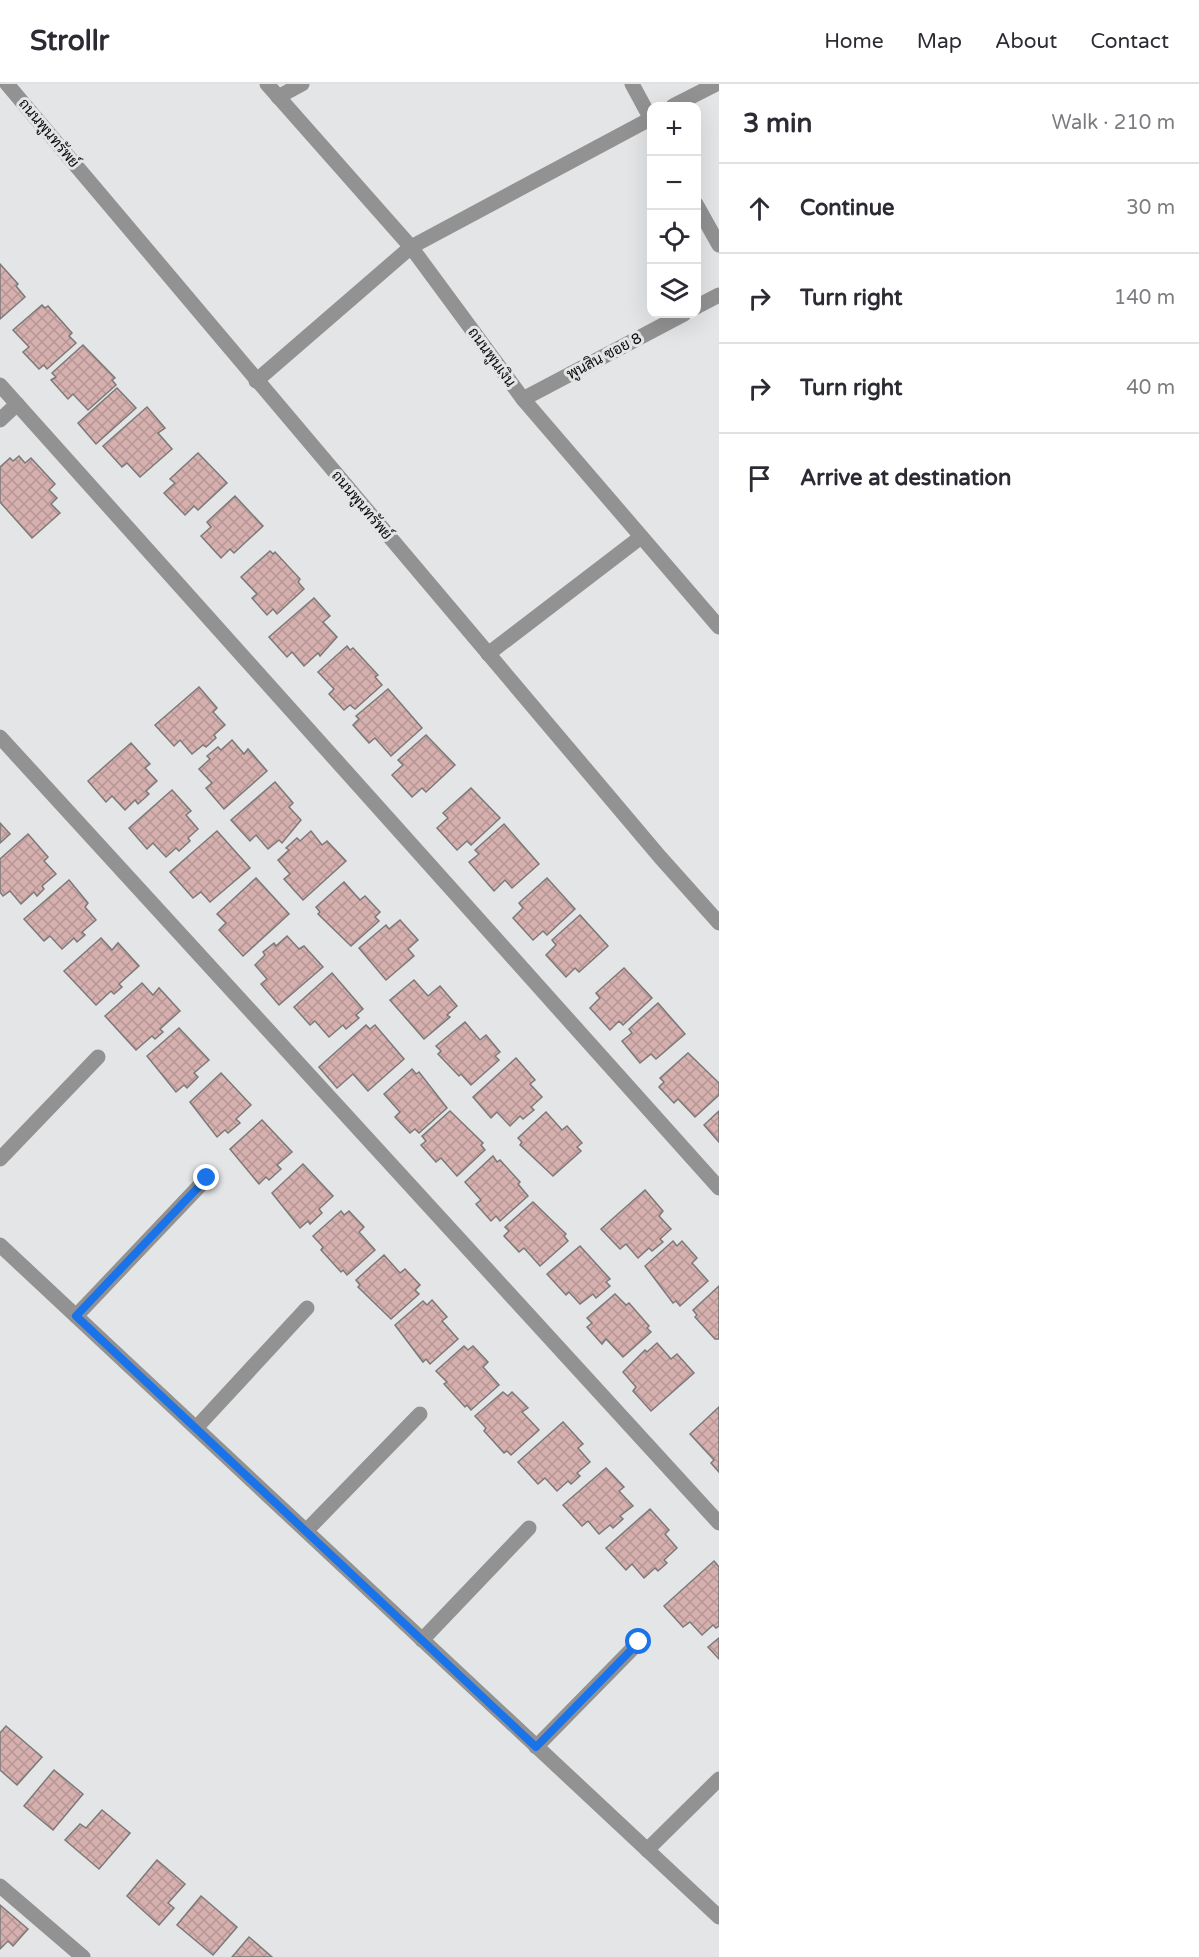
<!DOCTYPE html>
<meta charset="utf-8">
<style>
:root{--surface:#fff;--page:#f2f2f3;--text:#2b2b33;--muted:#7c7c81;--line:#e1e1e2}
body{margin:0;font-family:"Varela Round",Sarabun,sans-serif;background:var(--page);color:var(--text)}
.controls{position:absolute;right:18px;top:18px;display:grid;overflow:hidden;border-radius:12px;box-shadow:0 6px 24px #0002}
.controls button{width:54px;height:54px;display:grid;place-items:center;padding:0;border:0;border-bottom:2px solid var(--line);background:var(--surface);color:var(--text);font:30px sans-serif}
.stop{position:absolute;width:18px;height:18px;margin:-14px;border:4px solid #1a73e8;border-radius:50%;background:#fff}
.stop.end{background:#1a73e8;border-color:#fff;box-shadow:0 2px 6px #0008}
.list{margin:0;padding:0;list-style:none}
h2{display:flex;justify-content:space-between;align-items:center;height:78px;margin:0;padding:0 24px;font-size:26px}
h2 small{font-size:20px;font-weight:400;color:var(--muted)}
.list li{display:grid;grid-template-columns:39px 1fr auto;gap:18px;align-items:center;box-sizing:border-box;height:90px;padding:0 24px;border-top:2px solid var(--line)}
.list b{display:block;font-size:22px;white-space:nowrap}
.list em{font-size:20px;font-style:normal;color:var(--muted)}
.icon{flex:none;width:33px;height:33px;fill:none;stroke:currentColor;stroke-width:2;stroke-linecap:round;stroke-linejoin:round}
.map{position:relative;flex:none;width:719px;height:1873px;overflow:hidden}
header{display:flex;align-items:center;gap:36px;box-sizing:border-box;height:84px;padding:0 30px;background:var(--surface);border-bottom:2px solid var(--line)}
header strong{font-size:28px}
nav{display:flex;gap:33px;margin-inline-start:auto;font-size:21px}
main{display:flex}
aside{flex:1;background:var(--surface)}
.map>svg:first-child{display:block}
.building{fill:url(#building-cross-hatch);stroke:#7b7979;stroke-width:1.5}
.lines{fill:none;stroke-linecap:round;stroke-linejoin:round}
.minor{stroke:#939292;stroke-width:15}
.route{stroke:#1a73e8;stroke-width:8}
.labels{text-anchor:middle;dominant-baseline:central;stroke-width:6;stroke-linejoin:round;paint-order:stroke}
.street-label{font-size:15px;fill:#0d0d0e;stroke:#e4e5e6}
</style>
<header>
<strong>Strollr</strong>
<nav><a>Home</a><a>Map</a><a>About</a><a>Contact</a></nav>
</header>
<main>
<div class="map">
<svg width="719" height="1873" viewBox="0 0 719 1873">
<defs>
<pattern id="building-cross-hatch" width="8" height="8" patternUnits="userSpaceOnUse" patternTransform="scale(1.5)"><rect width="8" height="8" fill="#d6b0ae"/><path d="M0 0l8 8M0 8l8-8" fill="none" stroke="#b69694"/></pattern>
</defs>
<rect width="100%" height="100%" fill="#e4e5e6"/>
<!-- building -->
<g class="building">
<path d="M0 180 18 200 16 202 25 213 0 235Z"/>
<path d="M42 221 45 224 48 222 72 249 69 252 76 259 47 285 44 281 39 285 23 268 29 263 13 246Z"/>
<path d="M83 261 115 294 112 296 116 301 88 326 73 310 68 315 51 296 56 293 52 289Z"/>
<path d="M117 304 136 324 96 360 78 339Z"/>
<path d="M147 323 165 344 158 349 172 365 140 393 127 379 122 383 103 362Z"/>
<path d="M198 369 227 399 198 426 194 422 185 431 164 409 175 399 170 395Z"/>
<path d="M19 372 25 379 31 374 55 400 49 406 57 414 51 420 60 429 32 454 0 418V383L10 374 13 377Z"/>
<path d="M235 412 263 442 234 469 230 465 221 474 201 452 211 443 207 438Z"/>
<path d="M270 467 273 470 275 468 300 495 298 498 304 505 277 530 273 525 267 531 252 514 257 510 241 493Z"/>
<path d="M314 514 330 532 323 538 337 553 320 572 318 569 304 582 292 568 287 573 269 553Z"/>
<path d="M347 562 350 566 353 564 378 591 375 593 382 601 355 625 350 621 344 626 329 610 334 605 318 588Z"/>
<path d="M199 603 217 624 213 628 225 641 214 651 216 654 206 663 203 661 192 670 180 656 174 662 155 641Z"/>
<path d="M388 605 422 644 391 672 375 654 369 659 353 641 359 635 356 632Z"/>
<path d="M426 651 455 681 426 708 422 704 412 713 392 691 403 681 398 676Z"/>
<path d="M232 656 244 670 248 665 267 687 224 725 206 704 212 699 199 685 210 675 207 672 218 663 221 666Z"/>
<path d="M131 659 150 680 145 684 157 697 146 707 149 710 138 720 135 716 125 726 112 712 106 718 88 697Z"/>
<path d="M275 698 293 719 289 723 301 736 282 759 279 756 268 765 256 751 250 757 231 736Z"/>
<path d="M471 704 500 734 471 761 467 757 457 766 437 744 448 734 443 729Z"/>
<path d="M172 706 191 727 186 731 198 745 188 754 190 757 179 767 176 764 166 773 153 759 147 765 129 744Z"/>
<path d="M0 739 10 750 0 759Z"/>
<path d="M504 740 539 780 512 804 505 796 494 807 469 778 479 770 475 766Z"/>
<path d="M217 747 250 784 210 818 201 808 193 814 170 788Z"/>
<path d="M311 747 322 761 327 757 346 777 303 816 284 795 290 790 278 776 289 766 286 764 297 754 300 757Z"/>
<path d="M28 750 48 773 44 777 56 790 42 802 44 805 37 812 34 808 21 820 10 807 3 812 0 808V775Z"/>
<path d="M256 794 289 830 243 872 219 846 226 839 217 830Z"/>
<path d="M547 794 575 825 547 851 543 847 533 856 513 834 523 824 519 819Z"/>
<path d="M69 796 88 819 85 823 96 836 82 848 85 851 77 858 74 854 62 865 50 852 44 857 24 835Z"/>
<path d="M344 798 360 816 365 812 380 828 375 833 379 837 351 862 318 830 320 828 316 823Z"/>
<path d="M580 831 608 862 579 888 575 884 566 893 546 871 556 861 552 856Z"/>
<path d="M400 836 418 856 408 865 414 872 386 896 359 864 386 841 389 845Z"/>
<path d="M287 852 299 865 304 862 323 883 279 921 261 900 267 895 255 881 265 871 263 868 274 859 276 862Z"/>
<path d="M101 854 112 866 118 859 139 882 119 900 122 903 114 910 111 907 96 921 64 887Z"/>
<path d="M624 884 652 914 623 941 619 937 610 946 590 924 600 914 596 909Z"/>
<path d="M332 889 363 925 356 931 359 934 346 945 343 941 329 953 315 937 310 941 294 923Z"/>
<path d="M414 896 428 912 440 902 457 922 447 931 450 933 424 955 390 916Z"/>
<path d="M142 899 153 911 159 904 180 927 160 945 163 948 155 955 152 952 136 966 105 932Z"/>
<path d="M658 919 685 950 656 975 651 970 640 979 622 957 632 949 629 945Z"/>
<path d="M465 938 480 956 486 951 500 968 495 972 499 976 471 1001 461 990 459 992 438 970 441 967 436 962Z"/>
<path d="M366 941 370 945 375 941 404 975 368 1007 353 990 337 1004 319 983Z"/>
<path d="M179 944 209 976 194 989 198 993 187 1004 184 1001 176 1008 147 972Z"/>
<path d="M688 969 719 999V1011L695 1033 678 1015 674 1019 659 1003 664 998 660 994Z"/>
<path d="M516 974 535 996 530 1000 542 1013 531 1023 534 1026 523 1035 520 1032 510 1042 497 1028 491 1034 473 1013Z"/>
<path d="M412 985 416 990 419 988 447 1024 419 1049 415 1045 410 1049 395 1033 400 1028 384 1010Z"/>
<path d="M221 989 251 1021 236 1035 240 1039 228 1049 225 1046 217 1053 190 1018Z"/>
<path d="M450 1027 483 1059 481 1061 485 1066 457 1092 441 1074 436 1078 421 1061 426 1057 422 1052Z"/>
<path d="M719 1027V1058L704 1041Z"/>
<path d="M546 1028 562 1046 567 1042 582 1059 577 1063 581 1067 553 1092 520 1061 522 1058 518 1054Z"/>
<path d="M262 1036 292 1068 277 1081 281 1085 269 1096 266 1093 259 1100 230 1065Z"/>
<path d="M493 1072 497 1078 500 1076 520 1098 518 1100 528 1112 500 1137 496 1132 491 1137 476 1120 481 1116 465 1098Z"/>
<path d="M303 1080 333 1112 319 1125 322 1129 310 1140 308 1137 300 1144 272 1109Z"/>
<path d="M645 1106 663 1127 659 1132 671 1145 660 1155 663 1158 652 1167 649 1164 638 1174 626 1160 620 1165 601 1145Z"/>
<path d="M533 1118 566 1150 564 1152 568 1157 540 1182 524 1164 519 1168 504 1152 509 1147 505 1143Z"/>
<path d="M341 1127 344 1131 349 1127 364 1143 359 1148 375 1166 347 1191 343 1186 341 1188 321 1166 323 1163 313 1152Z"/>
<path d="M673 1157 677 1162 682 1157 697 1174 692 1179 708 1197 680 1222 676 1217 673 1219 645 1182Z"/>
<path d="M580 1162 610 1195 606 1198 610 1202 596 1214 593 1210 580 1220 569 1208 566 1211 547 1190Z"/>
<path d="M384 1171 400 1189 405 1185 420 1201 415 1206 419 1210 391 1235 358 1203 360 1201 356 1196Z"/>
<path d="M719 1202V1255H715L695 1233 697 1231 693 1226Z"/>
<path d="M615 1210 626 1221 629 1219 649 1242 647 1244 651 1248 623 1273 606 1255 602 1260 587 1243 592 1239 587 1234Z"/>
<path d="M432 1216 447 1233 442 1237 458 1255 430 1280 426 1275 423 1278 395 1241 423 1217 427 1221Z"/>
<path d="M657 1259 671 1275 677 1270 694 1289 651 1327 633 1307 636 1303 623 1288 645 1266 647 1268Z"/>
<path d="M464 1262 468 1266 473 1262 488 1278 483 1283 499 1301 471 1326 467 1321 465 1323 444 1300 447 1298 436 1287Z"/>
<path d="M503 1308 508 1312 512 1308 528 1324 522 1328 539 1346 511 1371 507 1367 504 1369 484 1347 486 1344 475 1332Z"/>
<path d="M719 1323V1388L711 1379 714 1376 690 1350Z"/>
<path d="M563 1338 583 1360 578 1364 590 1378 577 1389 580 1392 571 1400 568 1397 557 1407 545 1394 538 1400 518 1378Z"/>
<path d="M606 1384 624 1403 619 1407 633 1422 620 1432 623 1435 613 1444 610 1441 599 1450 588 1437 582 1442 563 1421Z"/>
<path d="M650 1425 669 1446 665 1450 677 1464 664 1476 667 1479 658 1487 655 1484 644 1494 632 1480 626 1486 606 1464Z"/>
<path d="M714 1477 719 1483V1542L716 1544 713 1541 702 1551 690 1538 683 1543 664 1522Z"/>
<path d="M719 1554V1575L708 1563Z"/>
<path d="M6 1642 42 1673 17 1701 0 1686V1649Z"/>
<path d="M54 1686 83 1710 53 1746 24 1722Z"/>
<path d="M102 1726 130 1749 99 1785 65 1756 80 1740 86 1744Z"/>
<path d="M157 1776 185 1800 168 1819 174 1824 159 1841 127 1812Z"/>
<path d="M201 1812 237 1843 213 1871 177 1841Z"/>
<path d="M0 1821 28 1845 13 1862 8 1857 0 1865Z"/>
<path d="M249 1853 272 1873H232Z"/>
</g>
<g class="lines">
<!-- minor -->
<g class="minor">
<path d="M7 0 660 773 719 839"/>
<path d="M267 0 411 163 523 315 719 543"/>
<path d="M632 0 652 37"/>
<path d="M278 13 302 0"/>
<path d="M673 22 716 0"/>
<path d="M696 120 719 161"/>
<path d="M696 223 719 211"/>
<path d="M256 297 411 163 652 34"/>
<path d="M0 301 719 1104"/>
<path d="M523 315 684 230"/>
<path d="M0 336 17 320"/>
<path d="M488 570 641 453"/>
<path d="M0 653 719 1439"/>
<path d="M0 1075 98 973"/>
<path d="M0 1161 719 1833"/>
<path d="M76 1232 207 1094"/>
<path d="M196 1344 307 1224"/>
<path d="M306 1447 420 1330"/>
<path d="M422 1556 529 1444"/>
<path d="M536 1663 639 1558"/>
<path d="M647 1766 719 1695"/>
<path d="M0 1802 83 1873"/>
</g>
</g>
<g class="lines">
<!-- route -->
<path class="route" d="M207 1094 76 1232 536 1663 639 1558"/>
</g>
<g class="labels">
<!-- street labels -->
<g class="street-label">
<text transform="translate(49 49) rotate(50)">ถนนพูนทรัพย์</text>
<text transform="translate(604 272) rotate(-28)">พูนสิน ซอย 8</text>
<text transform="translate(492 273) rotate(54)">ถนนพูนเงิน</text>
<text transform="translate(362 421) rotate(50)">ถนนพูนทรัพย์</text>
</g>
</g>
</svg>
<div class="controls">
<button>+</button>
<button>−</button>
<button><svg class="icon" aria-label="locate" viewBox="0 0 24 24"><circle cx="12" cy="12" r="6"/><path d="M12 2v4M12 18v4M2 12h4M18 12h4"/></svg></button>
<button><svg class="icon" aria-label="layers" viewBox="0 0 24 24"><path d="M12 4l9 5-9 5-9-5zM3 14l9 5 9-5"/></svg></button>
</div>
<div class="stop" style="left:639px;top:1558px"></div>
<div class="stop end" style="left:207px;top:1094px"></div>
</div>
<aside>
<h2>3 min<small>Walk · 210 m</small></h2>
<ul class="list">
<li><svg class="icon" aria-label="ahead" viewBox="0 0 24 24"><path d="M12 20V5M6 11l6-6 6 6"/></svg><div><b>Continue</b></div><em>30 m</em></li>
<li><svg class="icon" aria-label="right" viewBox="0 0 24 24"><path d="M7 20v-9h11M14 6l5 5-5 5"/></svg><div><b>Turn right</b></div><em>140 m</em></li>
<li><svg class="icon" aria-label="right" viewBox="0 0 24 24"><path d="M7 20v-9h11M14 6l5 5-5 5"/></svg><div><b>Turn right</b></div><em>40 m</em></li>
<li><svg class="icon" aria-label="arrive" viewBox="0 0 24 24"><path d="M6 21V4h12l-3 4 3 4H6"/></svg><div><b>Arrive at destination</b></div></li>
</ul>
</aside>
</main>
